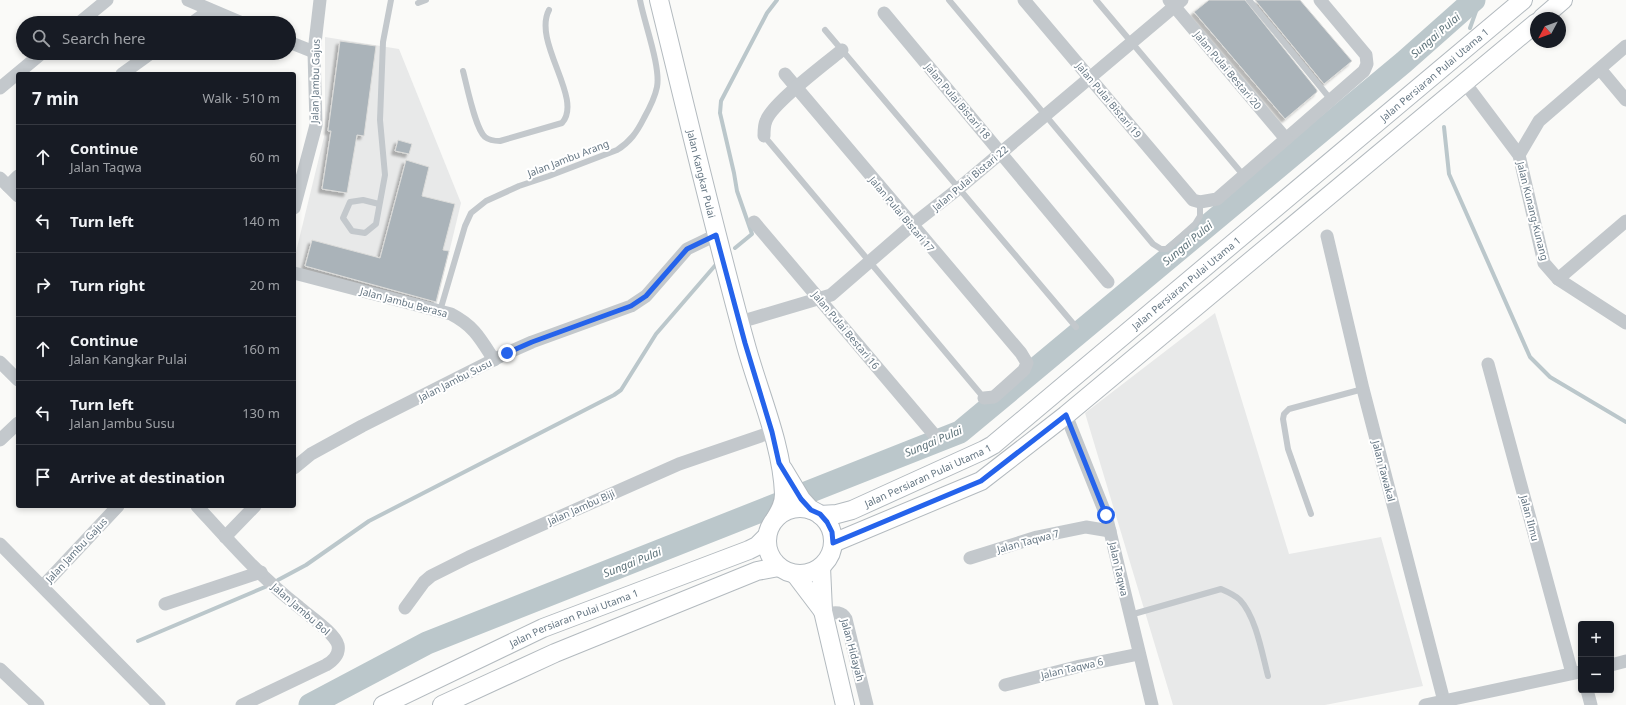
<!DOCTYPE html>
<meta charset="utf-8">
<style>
:root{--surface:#171b24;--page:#20242c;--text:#f1f3f6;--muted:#9ea1a6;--line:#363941}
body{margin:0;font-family:"Noto Sans",sans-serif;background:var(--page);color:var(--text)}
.controls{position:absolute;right:12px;bottom:12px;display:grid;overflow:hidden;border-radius:4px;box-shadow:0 2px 6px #0003}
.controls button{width:36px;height:36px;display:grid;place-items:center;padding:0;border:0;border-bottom:1px solid var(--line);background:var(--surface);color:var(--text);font:20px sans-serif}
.compass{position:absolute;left:1530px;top:12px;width:36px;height:36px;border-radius:50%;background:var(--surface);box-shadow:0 2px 6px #0003;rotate:229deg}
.stop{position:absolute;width:12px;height:12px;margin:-9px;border:3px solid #2563eb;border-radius:50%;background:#fff}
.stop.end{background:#2563eb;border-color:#fff;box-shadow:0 1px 4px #0008}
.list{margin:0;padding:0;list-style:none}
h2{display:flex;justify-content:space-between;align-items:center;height:52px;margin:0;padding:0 16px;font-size:17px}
h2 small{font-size:13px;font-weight:400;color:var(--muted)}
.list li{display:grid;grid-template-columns:26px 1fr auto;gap:12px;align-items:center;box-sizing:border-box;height:64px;padding:0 16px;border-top:1px solid var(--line)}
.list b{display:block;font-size:15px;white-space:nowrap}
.list p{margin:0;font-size:13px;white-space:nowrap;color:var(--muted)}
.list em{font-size:13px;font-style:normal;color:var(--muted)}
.icon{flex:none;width:22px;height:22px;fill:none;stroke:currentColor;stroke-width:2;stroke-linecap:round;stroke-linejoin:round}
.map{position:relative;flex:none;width:1626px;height:705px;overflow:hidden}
.search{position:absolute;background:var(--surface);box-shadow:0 2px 6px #0003;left:16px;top:16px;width:280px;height:44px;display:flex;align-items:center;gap:10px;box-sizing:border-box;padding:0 14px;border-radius:22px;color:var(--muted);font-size:15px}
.panel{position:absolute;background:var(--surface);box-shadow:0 2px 6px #0003;left:16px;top:72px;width:280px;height:436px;border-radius:4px}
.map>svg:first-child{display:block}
.built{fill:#e8e9e9}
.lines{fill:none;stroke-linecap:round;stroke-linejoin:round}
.stream{stroke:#bbc7cb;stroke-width:4}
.river{stroke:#bbc7cb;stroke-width:23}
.building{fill:#aab3b9;stroke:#dcdcda;filter:url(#shadow)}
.secondary-casing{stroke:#b3babf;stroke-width:20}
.lane{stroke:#c3c8cc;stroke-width:6}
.street{stroke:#c3c8cc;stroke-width:13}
.secondary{stroke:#fff;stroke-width:18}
.route{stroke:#2563eb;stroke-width:5}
.labels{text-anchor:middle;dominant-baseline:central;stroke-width:4;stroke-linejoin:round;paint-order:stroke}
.street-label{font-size:10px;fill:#657683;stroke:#fff}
.water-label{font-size:11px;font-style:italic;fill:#60757c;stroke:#fff}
</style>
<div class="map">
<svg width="1626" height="705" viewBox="0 0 1626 705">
<defs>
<filter id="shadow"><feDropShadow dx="-3.5" dy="3.5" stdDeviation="1" flood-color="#0004"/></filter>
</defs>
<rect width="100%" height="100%" fill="#fafaf8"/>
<!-- built -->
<g class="built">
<path d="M325 37 399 49 461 203 435 311 294 275V260L325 133Z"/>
<path d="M1215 313 1289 554 1381 537 1423 686 1325 705H1173L1085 413Z"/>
</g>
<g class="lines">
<!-- stream -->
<g class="stream">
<path d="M1470 28 1480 0"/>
<path d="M1444 127 1449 174 1530 357 1550 377 1626 422"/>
<path d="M735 248 752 234 737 191 734 173 720 113 721 101 767 13 777 0"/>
<path d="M278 580 306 565 369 521 614 395 621 390 656 334 719 261"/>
<path d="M138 641 265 587"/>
</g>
<!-- river -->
<path class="river" d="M310 705 427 643 960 432 1404 62 1474 0"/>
</g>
<!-- building -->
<g class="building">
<path d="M1209 0H1245L1317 90V92L1285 119 1194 12Z"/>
<path d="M1255 0H1300L1352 61 1324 84Z"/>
<path d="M340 41 376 46 364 136 357 135 347 193 322 189 331 131H328Z"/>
<path d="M398 140 412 144 409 154 395 151Z"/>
<path d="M406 160 429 167 422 196 455 204 443 250 449 251 436 302 305 266 312 240 380 258Z"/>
</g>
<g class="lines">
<!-- secondary casing -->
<g class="secondary-casing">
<g id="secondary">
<path id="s1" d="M659 0C687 114 714 229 745 342 758 391 782 443 784 494 784 504 780 511 775 519"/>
<path d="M1542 18 1563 0"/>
<path d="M783 469 801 499 811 510"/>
<circle cx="800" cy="541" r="33"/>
<path id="s2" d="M820 515 837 514 852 510 984 450 993 445 1523 0"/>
<path d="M833 543 981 481 1066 415 1536 23"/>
<path d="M821 567 823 611 845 705"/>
<path d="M795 574 823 611"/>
<path id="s3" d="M383 705 543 628 749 550 757 546 767 536"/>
<path d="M442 705 555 653 757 571 779 567"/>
</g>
</g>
<!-- lane -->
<g class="lane">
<path d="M949 0 1153 244 1161 249H1167L1195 224 1200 216V202"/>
<path d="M1096 0 1244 176"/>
<path d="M1249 0 1332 101"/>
<path d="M418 3 426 0"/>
<path d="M825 30 1076 327"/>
<path d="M463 71C467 86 475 128 485 137 490 141 495 141 500 141L562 123C584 99 532 42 549 10"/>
<path d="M764 136 984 398"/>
<path d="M379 204 363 200 350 202 343 218 352 231 365 233 376 224 385 175 380 120 383 42 391 0"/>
<path d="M440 311 465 226 471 213 486 201 519 186 549 176 617 150C630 142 637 132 644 118 649 109 655 97 657 87 661 67 644 22 640 0"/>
<path d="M1311 514 1288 449 1283 419 1284 414 1289 409 1363 389"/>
<path d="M1130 615 1221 589C1228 592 1235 595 1240 600 1256 617 1262 653 1268 676"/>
</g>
<!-- street -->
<g class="street">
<path d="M188 0 242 23"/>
<path d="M1024 0 1193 200 1200 202 1217 199 1364 71 1367 64 1366 55 1320 0"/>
<path d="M1169 0 1286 139"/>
<path d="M884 13 1108 282"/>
<path d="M79 23 107 0"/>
<path d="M192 23 210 10"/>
<path d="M289 42 314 52"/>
<path d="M1600 69 1626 100"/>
<path d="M122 74 151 53"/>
<path d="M785 74 1021 353 1027 363 1024 370 994 397 984 398"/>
<path d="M1465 83 1519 155 1544 263 1558 279 1626 323"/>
<path d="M0 88 42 53"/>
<path d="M764 136C764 131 764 125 766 121 771 104 826 63 842 50"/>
<path d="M1519 155 1539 121 1626 46"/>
<path d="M0 178 18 196"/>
<path d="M8 186 18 176"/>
<path d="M294 208 316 125 314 52 320 0"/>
<path d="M754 222 937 438"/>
<path d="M1327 236 1363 389 1445 705"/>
<path d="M294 273 451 314C474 326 480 338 494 360"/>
<path d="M1558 279 1626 221"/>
<path d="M740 322 831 295 912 225 958 189 1182 0"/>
<path d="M0 362 18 380"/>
<path d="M1488 364 1572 673"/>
<path d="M1066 415 1106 515 1152 705"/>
<path d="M0 440 18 423"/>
<path d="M294 468 311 454 362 426 507 353 532 342 631 306 646 296 687 249 716 235"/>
<path d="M197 506C229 541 261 578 299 607 309 616 335 633 338 645 340 654 333 661 326 665L242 705"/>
<path d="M225 537 255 506"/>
<path d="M0 544 159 705"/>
<path d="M970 558 1037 537 1086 527 1110 531"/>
<path d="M43 586 118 506"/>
<path d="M165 604 261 572"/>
<path d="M405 608 424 582 431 576 469 557 679 464 772 432"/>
<path d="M824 614C833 613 841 610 846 619L867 705"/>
<path d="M1611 665 1626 661"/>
<path d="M0 669 38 705"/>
<path d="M1005 685 1080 666 1139 654"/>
<path d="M1587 690 1591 705"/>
<path d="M1425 705 1580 672"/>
</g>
<!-- secondary -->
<use href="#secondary" class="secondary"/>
</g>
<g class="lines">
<!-- route -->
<path class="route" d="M507 353 532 342 631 306 646 296 687 249 716 235 745 343 772 432 779 463 801 499 811 510 820 514 827 522 832 532 833 543 981 481 1066 415 1106 515"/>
</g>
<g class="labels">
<!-- street labels -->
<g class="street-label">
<text transform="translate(1228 70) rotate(50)">Jalan Pulai Bestari 20</text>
<text stroke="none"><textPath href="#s2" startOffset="764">Jalan Persiaran Pulai Utama 1</textPath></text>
<text transform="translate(315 81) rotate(-89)">Jalan Jambu Gajus</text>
<text transform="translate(1109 100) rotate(50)">Jalan Pulai Bistari 19</text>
<text transform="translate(958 101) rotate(50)">Jalan Pulai Bistari 18</text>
<text transform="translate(568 158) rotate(-21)">Jalan Jambu Arang</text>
<text stroke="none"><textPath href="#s1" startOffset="179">Jalan Kangkar Pulai</textPath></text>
<text transform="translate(970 178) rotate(-40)">Jalan Pulai Bistari 22</text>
<text transform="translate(1533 211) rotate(76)">Jalan Kunang-Kunang</text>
<text transform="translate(902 214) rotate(50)">Jalan Pulai Bistari 17</text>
<text stroke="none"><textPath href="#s2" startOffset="440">Jalan Persiaran Pulai Utama 1</textPath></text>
<text transform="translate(404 302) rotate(15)">Jalan Jambu Berasa</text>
<text transform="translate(846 330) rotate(50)">Jalan Pulai Bestari 16</text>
<text transform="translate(455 380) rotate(-27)">Jalan Jambu Susu</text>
<text transform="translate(1384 471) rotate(75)">Jalan Tawakal</text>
<text stroke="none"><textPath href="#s2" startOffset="116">Jalan Persiaran Pulai Utama 1</textPath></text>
<text transform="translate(581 507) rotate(-24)">Jalan Jambu Biji</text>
<text transform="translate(1530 518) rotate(75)">Jalan Ilmu</text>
<text transform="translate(1028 541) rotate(-15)">Jalan Taqwa 7</text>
<text transform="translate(76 550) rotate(-47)">Jalan Jambu Gajus</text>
<text transform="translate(1119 569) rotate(77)">Jalan Taqwa</text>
<text transform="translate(301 609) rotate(41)">Jalan Jambu Bol</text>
<text stroke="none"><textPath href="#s3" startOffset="210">Jalan Persiaran Pulai Utama 1</textPath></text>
<text transform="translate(853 650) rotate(75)">Jalan Hidayah</text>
<text transform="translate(1072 668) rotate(-13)">Jalan Taqwa 6</text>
</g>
<!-- water labels -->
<g class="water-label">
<text transform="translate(1435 35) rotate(-41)">Sungai Pulai</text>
<text transform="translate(1187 243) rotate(-40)">Sungai Pulai</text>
<text transform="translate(933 441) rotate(-23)">Sungai Pulai</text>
<text transform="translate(632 562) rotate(-22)">Sungai Pulai</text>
</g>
</g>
</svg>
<div class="controls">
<button>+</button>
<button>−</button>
</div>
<svg class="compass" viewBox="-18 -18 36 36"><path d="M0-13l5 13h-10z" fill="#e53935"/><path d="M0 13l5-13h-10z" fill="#9ea1a6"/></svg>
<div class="stop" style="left:1106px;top:515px"></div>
<div class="stop end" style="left:507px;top:353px"></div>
<div class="search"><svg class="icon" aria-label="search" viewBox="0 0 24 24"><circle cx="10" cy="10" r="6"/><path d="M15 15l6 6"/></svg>Search here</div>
<section class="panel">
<h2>7 min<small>Walk · 510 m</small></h2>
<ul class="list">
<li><svg class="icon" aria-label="ahead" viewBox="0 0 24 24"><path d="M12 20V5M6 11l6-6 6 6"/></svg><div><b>Continue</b><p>Jalan Taqwa</p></div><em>60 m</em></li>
<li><svg class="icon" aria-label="left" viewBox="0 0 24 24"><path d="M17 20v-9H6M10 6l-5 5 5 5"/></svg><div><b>Turn left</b></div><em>140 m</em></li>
<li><svg class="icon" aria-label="right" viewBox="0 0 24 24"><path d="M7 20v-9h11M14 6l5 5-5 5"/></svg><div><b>Turn right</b></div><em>20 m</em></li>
<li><svg class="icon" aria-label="ahead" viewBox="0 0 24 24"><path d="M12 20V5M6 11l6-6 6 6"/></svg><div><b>Continue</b><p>Jalan Kangkar Pulai</p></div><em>160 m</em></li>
<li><svg class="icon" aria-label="left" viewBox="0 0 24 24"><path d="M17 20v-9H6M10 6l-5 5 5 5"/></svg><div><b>Turn left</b><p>Jalan Jambu Susu</p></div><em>130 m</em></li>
<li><svg class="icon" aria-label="arrive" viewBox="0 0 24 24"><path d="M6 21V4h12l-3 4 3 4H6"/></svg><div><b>Arrive at destination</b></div></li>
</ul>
</section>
</div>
